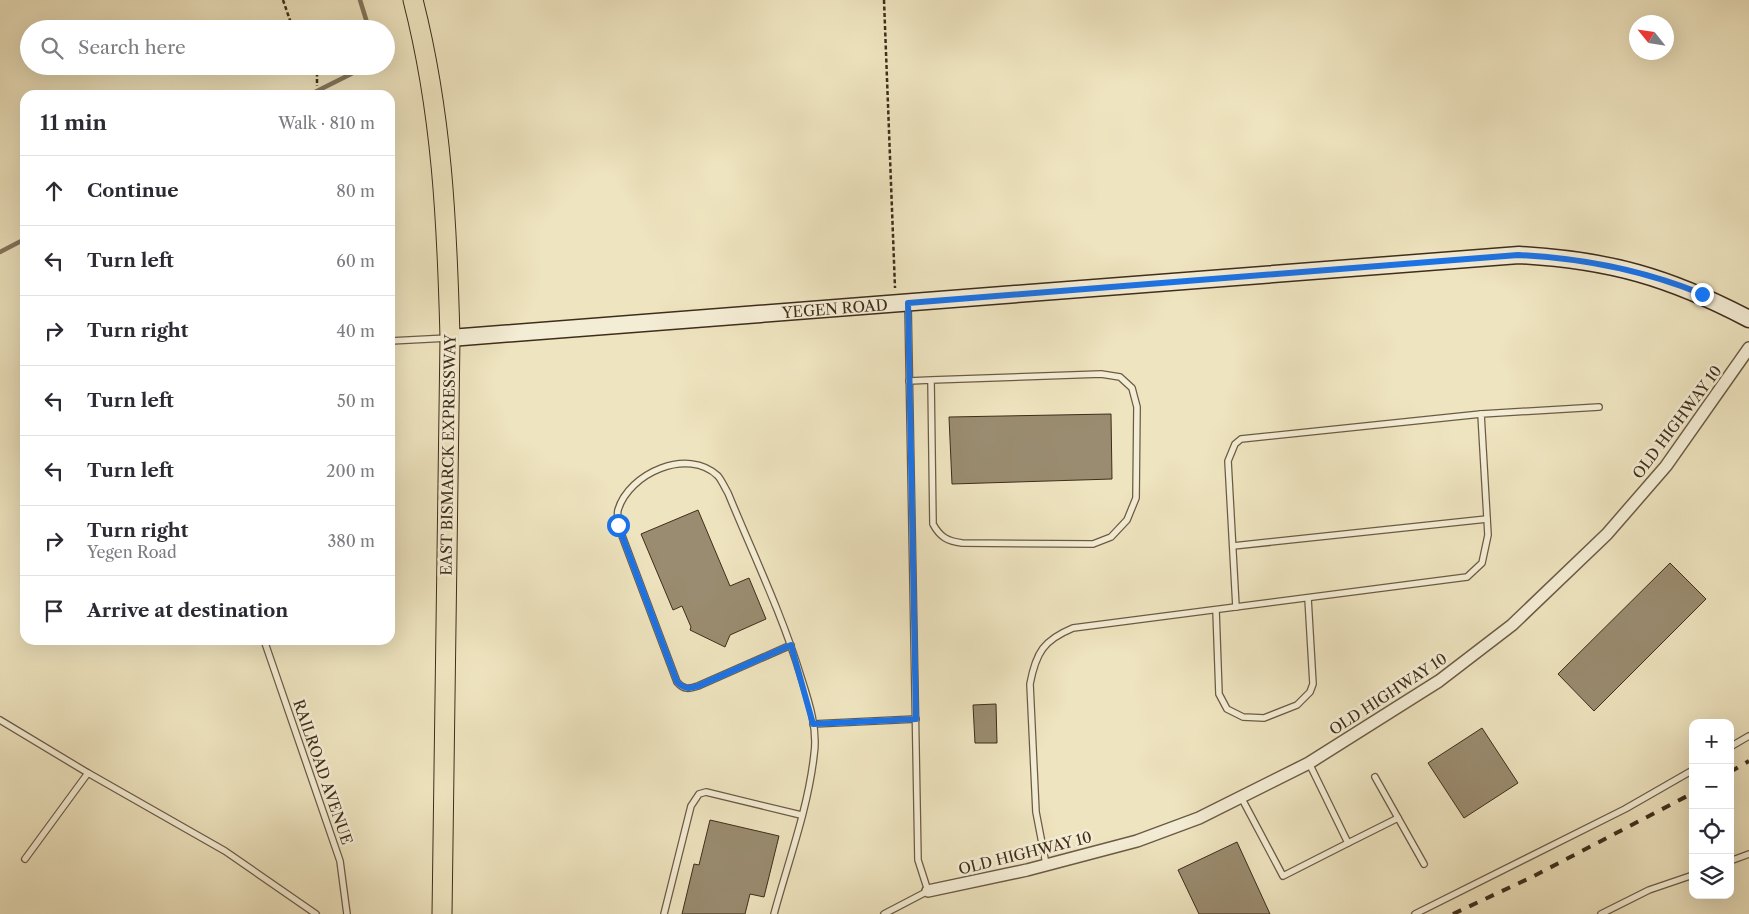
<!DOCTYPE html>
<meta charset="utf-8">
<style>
:root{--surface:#fff;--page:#f7f7f7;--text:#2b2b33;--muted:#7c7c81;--line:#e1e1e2}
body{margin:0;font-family:"Libre Caslon Text",serif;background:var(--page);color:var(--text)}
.controls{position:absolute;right:15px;bottom:15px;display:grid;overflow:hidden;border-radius:10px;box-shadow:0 5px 20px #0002}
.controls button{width:45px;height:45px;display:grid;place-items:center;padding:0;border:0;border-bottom:1px solid var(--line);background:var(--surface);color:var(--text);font:25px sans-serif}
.compass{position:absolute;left:1629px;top:15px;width:45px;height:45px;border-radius:50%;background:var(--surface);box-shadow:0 5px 20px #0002;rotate:300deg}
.stop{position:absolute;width:15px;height:15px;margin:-11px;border:4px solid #1a73e8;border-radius:50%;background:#fff}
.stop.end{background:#1a73e8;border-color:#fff;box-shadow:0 1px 5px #0008}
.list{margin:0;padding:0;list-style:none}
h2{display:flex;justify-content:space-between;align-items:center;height:65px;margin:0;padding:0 20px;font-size:21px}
h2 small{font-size:16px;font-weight:400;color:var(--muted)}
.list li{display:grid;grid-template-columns:32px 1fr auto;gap:15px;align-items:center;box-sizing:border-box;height:70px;padding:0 20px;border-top:1px solid var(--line)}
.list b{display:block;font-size:19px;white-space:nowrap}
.list p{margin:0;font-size:16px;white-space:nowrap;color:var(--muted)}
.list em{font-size:16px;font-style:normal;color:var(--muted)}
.icon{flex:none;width:28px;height:28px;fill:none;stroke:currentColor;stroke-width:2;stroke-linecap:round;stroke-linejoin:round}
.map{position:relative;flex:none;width:1749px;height:914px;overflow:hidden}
.search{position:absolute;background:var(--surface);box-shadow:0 5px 20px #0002;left:20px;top:20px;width:375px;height:55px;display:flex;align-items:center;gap:12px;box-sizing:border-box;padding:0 18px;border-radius:28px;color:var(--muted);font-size:19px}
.panel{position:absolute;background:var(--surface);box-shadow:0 5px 20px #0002;left:20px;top:90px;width:375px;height:555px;border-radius:15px}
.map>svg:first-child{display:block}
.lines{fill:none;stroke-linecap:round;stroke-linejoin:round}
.stream{stroke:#84765c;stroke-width:4.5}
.building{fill:#9a8c70;stroke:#3f2d1b}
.lane-casing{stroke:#6b5b44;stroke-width:8}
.street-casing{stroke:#6b5b44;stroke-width:14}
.secondary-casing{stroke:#3f2d1b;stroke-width:19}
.primary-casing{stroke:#3f2d1b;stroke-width:21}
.path{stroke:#3f2d1b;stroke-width:2.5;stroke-dasharray:4 2.5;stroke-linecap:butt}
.lane{stroke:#f4edd5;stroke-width:5.5}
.street{stroke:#f4edd5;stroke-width:11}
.secondary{stroke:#f4edd5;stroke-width:16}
.primary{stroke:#eee4bf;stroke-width:19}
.rail{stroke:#3f2d1b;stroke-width:4;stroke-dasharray:9 9;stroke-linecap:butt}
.route{stroke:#1a73e8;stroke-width:6}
.labels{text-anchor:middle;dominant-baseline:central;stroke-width:5;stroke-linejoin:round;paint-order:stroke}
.street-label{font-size:15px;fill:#3f2d1b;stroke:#f4edd5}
</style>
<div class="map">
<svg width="1749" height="914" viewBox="0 0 1749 914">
<rect width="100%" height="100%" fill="#eee4bf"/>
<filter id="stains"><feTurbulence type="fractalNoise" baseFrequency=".004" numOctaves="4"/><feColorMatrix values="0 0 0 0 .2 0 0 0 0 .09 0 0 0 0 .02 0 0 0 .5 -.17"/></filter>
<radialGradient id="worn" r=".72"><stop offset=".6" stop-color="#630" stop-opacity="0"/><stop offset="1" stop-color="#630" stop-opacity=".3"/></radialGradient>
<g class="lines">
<!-- stream -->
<g class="stream">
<path d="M360 0 369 29"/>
<path d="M309 95 351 74 361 66"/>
<path d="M0 252 25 239"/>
</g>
</g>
<!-- building -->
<g class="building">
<path d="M1111 414 1112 479 952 484 949 417Z"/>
<path d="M698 510 730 586 749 578 766 619 730 635 725 647 690 630 691 627 682 606 673 610 641 534Z"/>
<path d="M1670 563 1706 599 1594 711 1558 674Z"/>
<path d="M996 704 997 743H975L973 705Z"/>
<path d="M1482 728 1518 783 1464 818 1428 763Z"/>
<path d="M710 820 779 836 764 897 750 894 745 914H682L694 864 699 865Z"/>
<path d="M1237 842 1270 914H1199L1178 870Z"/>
</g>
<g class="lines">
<!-- lane casing -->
<g class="lane-casing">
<g id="lane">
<path d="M390 341 448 338"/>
<path d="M909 381 931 380 1101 374 1120 377 1132 388 1137 407 1136 498 1127 520 1111 537 1093 544 962 543C947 541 940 537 933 524L931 380"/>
<path d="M1233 546 1487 519"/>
<path d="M1236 607 1228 461 1235 444 1241 439 1481 414"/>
<path d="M1216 610 1219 694 1227 709 1243 717 1264 718 1297 705 1310 692 1313 684 1308 598"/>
<path d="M264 640 340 861 347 914"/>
<path d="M0 720 88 773 225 851 316 914"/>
<path d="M813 724 916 719"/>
<path d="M1730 747 1749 736"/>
<path d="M1375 777 1424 864"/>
<path d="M1241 797 1283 876 1348 843 1309 763"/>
<path d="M1348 843 1398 818"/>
<path d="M25 859 88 773"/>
<path d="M1730 861 1749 854"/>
<path d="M1046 864 1036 812 1030 684C1036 652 1044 640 1073 628L1467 577 1482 563 1488 535 1481 414 1599 407"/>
<path d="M664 914 691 806 699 794 706 792 801 815"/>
<path d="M774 914C788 862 808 809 814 755 818 729 809 702 801 677 782 614 753 554 728 493 725 488 722 481 718 476 688 447 629 473 618 510 617 514 618 521 618 525L677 682C684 690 689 689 698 686L791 645"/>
<path d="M884 914 928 891 918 860 908 305"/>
<path d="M1415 914 1625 809 1693 770"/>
<path d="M1601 914 1649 890 1693 875"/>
</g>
</g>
<!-- street casing -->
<g class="street-casing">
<path id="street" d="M928 891 1027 870 1137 841 1199 818 1309 763 1439 681 1512 625 1607 534 1666 466 1749 348"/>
</g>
<!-- secondary casing -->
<g class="secondary-casing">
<g id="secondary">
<path id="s1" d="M450 338 1519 255C1609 260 1669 277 1749 319"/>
</g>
</g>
<!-- primary casing -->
<g class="primary-casing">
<path id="primary" d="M413 0C442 113 447 222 450 338L442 914"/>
</g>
<!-- path -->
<g class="path">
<path d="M283 0 293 29"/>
<path d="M884 0 895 288"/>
<path d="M317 66V86"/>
</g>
<!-- lane -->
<use href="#lane" class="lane"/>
<!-- street -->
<use href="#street" class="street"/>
<!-- secondary -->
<use href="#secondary" class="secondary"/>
<!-- primary -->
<use href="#primary" class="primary"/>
<!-- rail -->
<g class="rail">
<path d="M1730 772 1749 761"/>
<path d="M1453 914 1532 877 1693 793"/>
</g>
</g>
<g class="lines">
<!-- route -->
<path class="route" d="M618 525 677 682C684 689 689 689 698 686L791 645 813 724 916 719 908 303 1518 255C1582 258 1643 270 1702 294"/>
</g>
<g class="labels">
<!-- street labels -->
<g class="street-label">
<text stroke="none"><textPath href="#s1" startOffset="386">YEGEN ROAD</textPath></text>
<text transform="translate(1677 422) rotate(-53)">OLD HIGHWAY 10</text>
<text transform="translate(448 455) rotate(-89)">EAST BISMARCK EXPRESSWAY</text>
<text transform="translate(1388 694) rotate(-33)">OLD HIGHWAY 10</text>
<text transform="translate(323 772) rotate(71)">RAILROAD AVENUE</text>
<text transform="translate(1025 853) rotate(-14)">OLD HIGHWAY 10</text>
</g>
</g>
<rect width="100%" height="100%" filter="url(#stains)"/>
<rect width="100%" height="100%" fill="url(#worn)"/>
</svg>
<div class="controls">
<button>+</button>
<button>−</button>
<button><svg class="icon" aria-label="locate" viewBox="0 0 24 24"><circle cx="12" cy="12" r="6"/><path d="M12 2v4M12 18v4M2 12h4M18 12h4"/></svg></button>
<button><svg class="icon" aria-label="layers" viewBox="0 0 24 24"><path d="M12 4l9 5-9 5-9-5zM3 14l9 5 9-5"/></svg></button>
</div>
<svg class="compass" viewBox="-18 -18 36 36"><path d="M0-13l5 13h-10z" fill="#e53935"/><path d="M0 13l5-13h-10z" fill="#7c7c81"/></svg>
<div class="stop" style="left:618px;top:525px"></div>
<div class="stop end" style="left:1702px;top:294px"></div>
<div class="search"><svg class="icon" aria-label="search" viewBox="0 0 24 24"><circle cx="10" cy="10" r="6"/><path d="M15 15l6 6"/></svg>Search here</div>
<section class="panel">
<h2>11 min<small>Walk · 810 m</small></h2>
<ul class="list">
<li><svg class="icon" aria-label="ahead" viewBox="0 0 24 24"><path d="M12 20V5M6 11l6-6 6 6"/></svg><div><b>Continue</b></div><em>80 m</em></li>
<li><svg class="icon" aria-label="left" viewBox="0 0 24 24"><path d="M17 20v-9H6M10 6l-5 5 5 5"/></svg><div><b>Turn left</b></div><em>60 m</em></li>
<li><svg class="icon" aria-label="right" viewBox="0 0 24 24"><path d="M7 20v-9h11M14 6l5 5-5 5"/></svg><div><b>Turn right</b></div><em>40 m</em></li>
<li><svg class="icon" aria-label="left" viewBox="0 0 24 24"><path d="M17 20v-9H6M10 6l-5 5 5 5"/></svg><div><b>Turn left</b></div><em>50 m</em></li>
<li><svg class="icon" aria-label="left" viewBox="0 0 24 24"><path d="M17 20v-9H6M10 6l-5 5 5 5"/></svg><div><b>Turn left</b></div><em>200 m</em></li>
<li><svg class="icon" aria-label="right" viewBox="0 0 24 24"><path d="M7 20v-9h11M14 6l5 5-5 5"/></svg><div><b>Turn right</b><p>Yegen Road</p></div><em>380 m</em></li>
<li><svg class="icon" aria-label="arrive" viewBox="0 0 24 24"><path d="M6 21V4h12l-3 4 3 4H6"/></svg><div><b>Arrive at destination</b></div></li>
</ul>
</section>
</div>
